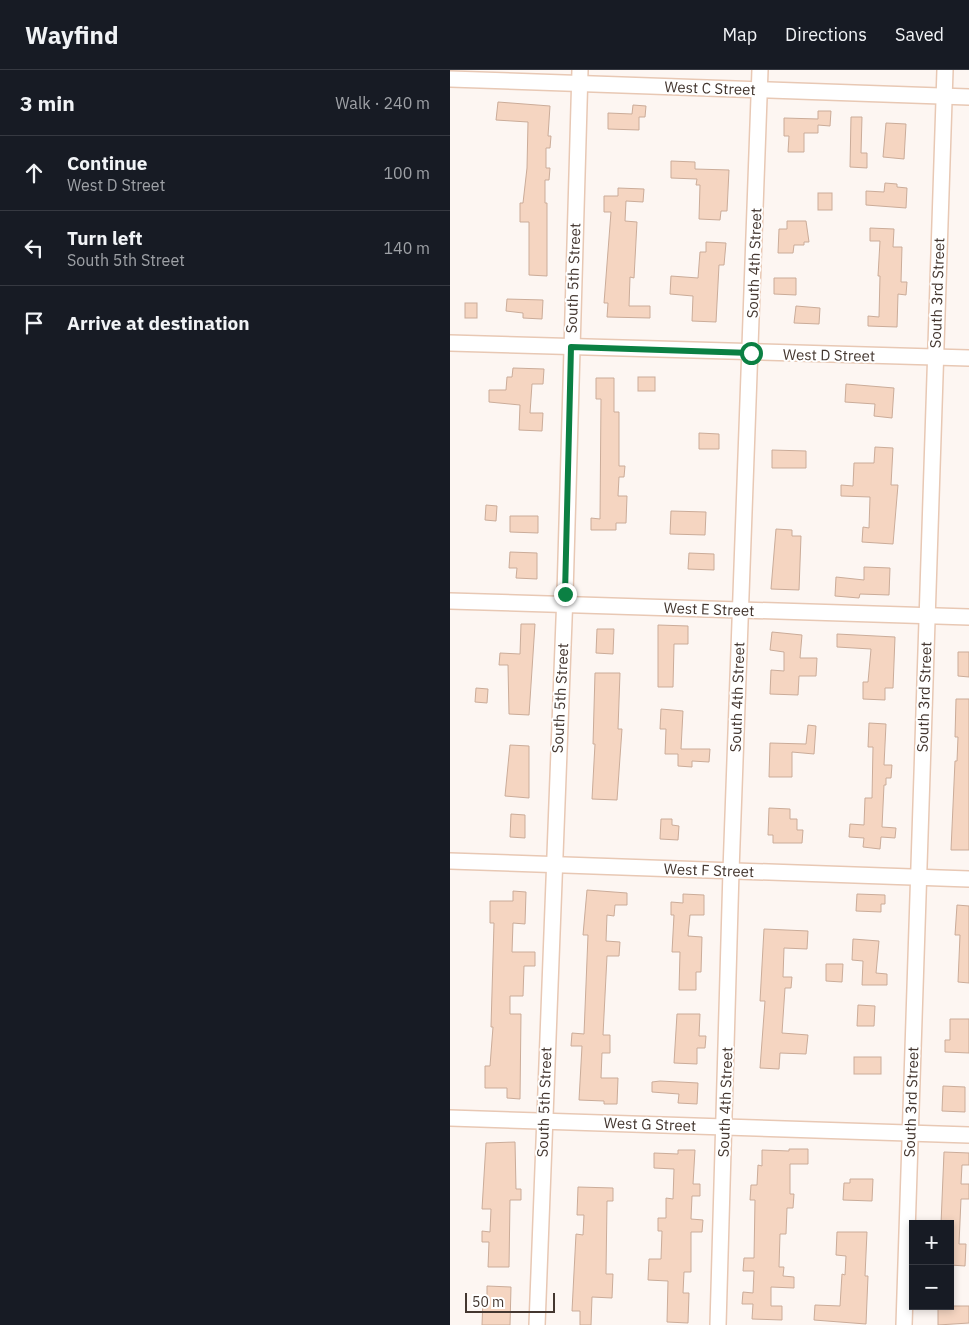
<!DOCTYPE html>
<meta charset="utf-8">
<style>
:root{--surface:#171b24;--page:#242831;--text:#f1f3f6;--muted:#9ea1a6;--line:#363941}
body{margin:0;font-family:"IBM Plex Sans",sans-serif;background:var(--page);color:var(--text)}
.controls{position:absolute;right:15px;bottom:15px;display:grid;overflow:hidden;border-radius:0px;box-shadow:0 2px 8px #0003}
.controls button{width:45px;height:45px;display:grid;place-items:center;padding:0;border:0;border-bottom:1px solid var(--line);background:var(--surface);color:var(--text);font:25px sans-serif}
.scale{position:absolute;left:15px;bottom:12px;width:90px;box-sizing:border-box;padding-left:5px;border:2px solid #443730;border-top:0;font-size:14px;line-height:18px;white-space:nowrap;color:#443730;-webkit-text-stroke:4px #fff;paint-order:stroke}
.stop{position:absolute;width:15px;height:15px;margin:-11px;border:4px solid #0b8043;border-radius:50%;background:#fff}
.stop.end{background:#0b8043;border-color:#fff;box-shadow:0 1px 5px #0008}
.list{margin:0;padding:0;list-style:none}
h2{display:flex;justify-content:space-between;align-items:center;height:65px;margin:0;padding:0 20px;font-size:21px}
h2 small{font-size:16px;font-weight:400;color:var(--muted)}
.list li{display:grid;grid-template-columns:32px 1fr auto;gap:15px;align-items:center;box-sizing:border-box;height:75px;padding:0 20px;border-top:1px solid var(--line)}
.list b{display:block;font-size:19px;white-space:nowrap}
.list p{margin:0;font-size:16px;white-space:nowrap;color:var(--muted)}
.list em{font-size:16px;font-style:normal;color:var(--muted)}
.icon{flex:none;width:28px;height:28px;fill:none;stroke:currentColor;stroke-width:2;stroke-linecap:round;stroke-linejoin:round}
.map{position:relative;flex:none;width:519px;height:1255px;overflow:hidden}
header{display:flex;align-items:center;gap:30px;box-sizing:border-box;height:70px;padding:0 25px;background:var(--surface);border-bottom:1px solid var(--line)}
header strong{font-size:24px}
nav{display:flex;gap:28px;margin-inline-start:auto;font-size:18px}
main{display:flex}
aside{flex:1;background:var(--surface)}
.map>svg:first-child{display:block}
</style>
<header>
<strong>Wayfind</strong>
<nav><a>Map</a><a>Directions</a><a>Saved</a></nav>
</header>
<main>
<aside>
<h2>3 min<small>Walk · 240 m</small></h2>
<ul class="list">
<li><svg class="icon" aria-label="ahead" viewBox="0 0 24 24"><path d="M12 20V5M6 11l6-6 6 6"/></svg><div><b>Continue</b><p>West D Street</p></div><em>100 m</em></li>
<li><svg class="icon" aria-label="left" viewBox="0 0 24 24"><path d="M17 20v-9H6M10 6l-5 5 5 5"/></svg><div><b>Turn left</b><p>South 5th Street</p></div><em>140 m</em></li>
<li><svg class="icon" aria-label="arrive" viewBox="0 0 24 24"><path d="M6 21V4h12l-3 4 3 4H6"/></svg><div><b>Arrive at destination</b></div></li>
</ul>
</aside>
<div class="map">
<svg width="519" height="1255" viewBox="0 0 519 1255">
<rect width="100%" height="100%" fill="#fdf6f2"/>
<g fill="#f5d5c1" stroke="#cbac99">
<path d="M48 32 100 36 98 66H101L100 78H96V98H100L99 110H95V133H97V206L79 205V152H70V133H73L77 98 78 52 46 50Z"/>
<path d="M183 35 196 36 195 47H189V60L158 59V43L182 44Z"/>
<path d="M368 41H381L380 56 368 55V63H354V82H338L339 66H334V48L368 49Z"/>
<path d="M401 47H412L411 83H417V98L400 97Z"/>
<path d="M436 53 456 54 454 89 433 87Z"/>
<path d="M221 91 245 92V99L279 100 277 141H271L270 150 249 149 250 115H246L247 109 221 108Z"/>
<path d="M435 113 447 114V117L457 118 456 138 416 135V121L434 122Z"/>
<path d="M168 118 194 119 193 132 176 131 175 151 187 152 184 208 180 207 179 236H200V248L157 247 158 233H154L161 142H154V126H168Z"/>
<rect x="368" y="123" width="14" height="17"/>
<path d="M337 151H356L359 172H354V175H344L343 183H328L329 159H337Z"/>
<path d="M420 158 444 159 443 177H452L451 212H457L456 225 448 224 447 257 418 256V246L429 247 430 206H428L430 171H420Z"/>
<path d="M256 172 276 173 274 195H269L266 252 242 251 243 226 220 224 221 206 248 208 250 182H256Z"/>
<path d="M324 208H346V225L324 224Z"/>
<path d="M57 229 93 230 92 249 73 248V243L56 241Z"/>
<rect x="15" y="233" width="12" height="15"/>
<path d="M346 236 370 238 369 254 344 253Z"/>
<path d="M63 298 94 299 93 314H82L80 343H93L92 361 69 360 70 335 39 332V320H56L57 307H62Z"/>
<rect x="188" y="307" width="17" height="14"/>
<path d="M146 308H164V342H169V396H175L174 407H169L168 426H177L176 453H166V460H141V448L150 449 151 329H146Z"/>
<path d="M396 314 444 318 442 348 424 346 425 334 395 332Z"/>
<path d="M249 363 269 364V379H249Z"/>
<path d="M425 377 443 378 441 415H448L443 474 412 472 413 457 419 458 420 427 391 426V415L403 416 404 393H424Z"/>
<path d="M322 380 356 381V398H322Z"/>
<path d="M36 435 47 436 46 451 35 450Z"/>
<path d="M221 441 256 442 255 465 220 464Z"/>
<path d="M60 446H88V463L60 462Z"/>
<path d="M326 459 342 460V466H351L349 520 321 519Z"/>
<path d="M60 482 87 483V509L66 508 67 498H59Z"/>
<path d="M239 483 264 484V500L238 499Z"/>
<path d="M414 497 440 498 439 525 410 524 409 528 385 526 386 507 414 510Z"/>
<path d="M71 554H85L79 645 59 644 58 595H49L50 583 70 584Z"/>
<path d="M208 555 238 556V574H224L223 617H208Z"/>
<path d="M147 559H164L163 584 146 583Z"/>
<path d="M322 562 352 565 350 588H367L366 606H349L348 625 320 624 321 600 334 601V582L320 580Z"/>
<path d="M387 564 445 567 443 618H435V630L413 629V612H418L421 579 387 577Z"/>
<path d="M508 582H519V607L508 606Z"/>
<path d="M145 603H170L168 659H172L167 730 142 729 145 674H143Z"/>
<path d="M26 618 38 619 37 633 25 632Z"/>
<path d="M506 629H519V780H501L505 691H507L508 667H505Z"/>
<path d="M211 639 233 641 231 679H260L259 692 242 691V697L228 696V684H215L216 659H210Z"/>
<path d="M419 653 436 654 434 695H442L441 708H436V715H434L432 757 446 758 445 768 431 767 430 779 413 777 414 768 399 767 400 754 414 755 415 728H422L423 677H418Z"/>
<path d="M358 655 366 656 364 684 342 682V707H319L320 673 356 674Z"/>
<path d="M60 675 79 676V728L55 726Z"/>
<path d="M319 738 340 739V749H347V760H353L352 773H323V765H318Z"/>
<path d="M61 744 75 745V768L60 767Z"/>
<path d="M211 749H222V755L229 756 228 770 210 769Z"/>
<path d="M137 820 177 823V835H165L164 846 157 845 156 871 170 872 169 886H157L153 965H160V983H152L151 1008H168L167 1034H154V1031L129 1030 132 976H121L122 963 134 964 138 865H133Z"/>
<path d="M63 821 76 822 75 854 63 853 62 882H85V896H74L73 926H60V944H71L70 1029 57 1028V1018H35V996H40L43 957H41L44 853H40V831H63Z"/>
<path d="M233 824 254 825V845H240L238 866 252 867 251 902H246V920H229L230 882H222L224 845H221V832L233 833Z"/>
<path d="M407 824 435 825V834H431V842L406 841Z"/>
<path d="M507 835 519 836V913L508 912 510 865H505Z"/>
<path d="M314 859 358 861 357 879 334 878 333 907H342L341 918H335L332 963 358 965 356 984 330 983 329 999 310 998 315 931H310Z"/>
<path d="M403 869 429 871 426 903 437 904V915H412L413 891 402 890Z"/>
<path d="M376 894H393L392 912 376 911Z"/>
<path d="M408 935 425 936 424 956H407Z"/>
<path d="M227 944H250L249 966H256L255 978H247V994L224 993Z"/>
<path d="M500 949H519V983L495 982V970H500Z"/>
<rect x="404" y="987" width="27" height="17"/>
<path d="M210 1011 248 1013 247 1034 228 1033 229 1024 202 1022V1012Z"/>
<path d="M493 1016 515 1017V1042L492 1041Z"/>
<path d="M65 1072 66 1119H71V1130H60L59 1197H38L39 1172H32V1161L40 1162 41 1139H32L36 1073Z"/>
<path d="M339 1079H358V1094H340V1124H344L343 1138H337L336 1164H330L329 1197H334L333 1206 344 1207V1218L321 1217V1236H332V1250L302 1249 303 1234H292L293 1222 303 1223 304 1201H293L294 1188H304L305 1130H300L301 1115H307L308 1095 312 1096V1080L339 1081Z"/>
<path d="M228 1080H245L243 1114H250V1126H242L241 1149 253 1150 252 1162H241V1202H234L233 1223H239L238 1253 217 1252 218 1211 198 1210 199 1189H211L212 1161H208V1148H216V1128L223 1129 224 1099 204 1098V1083L228 1084Z"/>
<path d="M494 1082 519 1083V1095H512L511 1114H519V1129H511L509 1174H516L515 1196 500 1195V1154H491Z"/>
<path d="M400 1109H423L422 1131 393 1130 394 1113H400Z"/>
<path d="M128 1117 163 1118V1131H157L156 1204H163L162 1228 142 1227 141 1255H130V1241H122L126 1164 133 1165 134 1145H127Z"/>
<path d="M387 1162H417L415 1206H418L416 1254 364 1250 365 1235 390 1236 392 1204 395 1205 396 1186 386 1185Z"/>
<path d="M37 1216 61 1217 60 1255H32L33 1229 37 1230Z"/>
<path d="M488 1236H519V1253L488 1255Z"/>
</g>
<g fill="none" stroke-linecap="round" stroke-linejoin="round">
<g stroke="#e8c8b4" stroke-width="18">
<g id="street">
<path d="M0 9 519 27"/>
<path d="M0 273 519 288"/>
<path d="M0 531 519 547"/>
<path d="M0 791 519 809"/>
<path d="M0 1048 519 1065"/>
<path d="M87 1255 115 524 130 0"/>
<path d="M268 1255 281 801 310 0"/>
<path d="M454 1255 495 0"/>
</g>
</g>
<use href="#street" stroke="#fff" stroke-width="15"/>
</g>
<g fill="none" stroke-linecap="round" stroke-linejoin="round">
<path stroke="#0b8043" stroke-width="6" d="M115 524 121 277 301 283"/>
</g>
<g text-anchor="middle" dominant-baseline="central" stroke-width="4" stroke-linejoin="round" paint-order="stroke">
<g font-size="15" fill="#443730" stroke="#fff">
<text transform="translate(260 18) rotate(2)">West C Street</text>
<text transform="translate(304 193) rotate(-88)">South 4th Street</text>
<text transform="translate(123 208) rotate(-88)">South 5th Street</text>
<text transform="translate(487 223) rotate(-88)">South 3rd Street</text>
<text transform="translate(379 285) rotate(1)">West D Street</text>
<text transform="translate(259 539) rotate(2)">West E Street</text>
<text transform="translate(287 627) rotate(-88)">South 4th Street</text>
<text transform="translate(474 627) rotate(-88)">South 3rd Street</text>
<text transform="translate(110 628) rotate(-87)">South 5th Street</text>
<text transform="translate(259 800) rotate(2)">West F Street</text>
<text transform="translate(94 1032) rotate(-88)">South 5th Street</text>
<text transform="translate(275 1032) rotate(-88)">South 4th Street</text>
<text transform="translate(461 1032) rotate(-88)">South 3rd Street</text>
<text transform="translate(200 1054) rotate(2)">West G Street</text>
</g>
</g>
</svg>
<div class="controls">
<button>+</button>
<button>−</button>
</div>
<div class="scale">50 m</div>
<div class="stop" style="left:301px;top:283px"></div>
<div class="stop end" style="left:115px;top:524px"></div>
</div>
</main>
